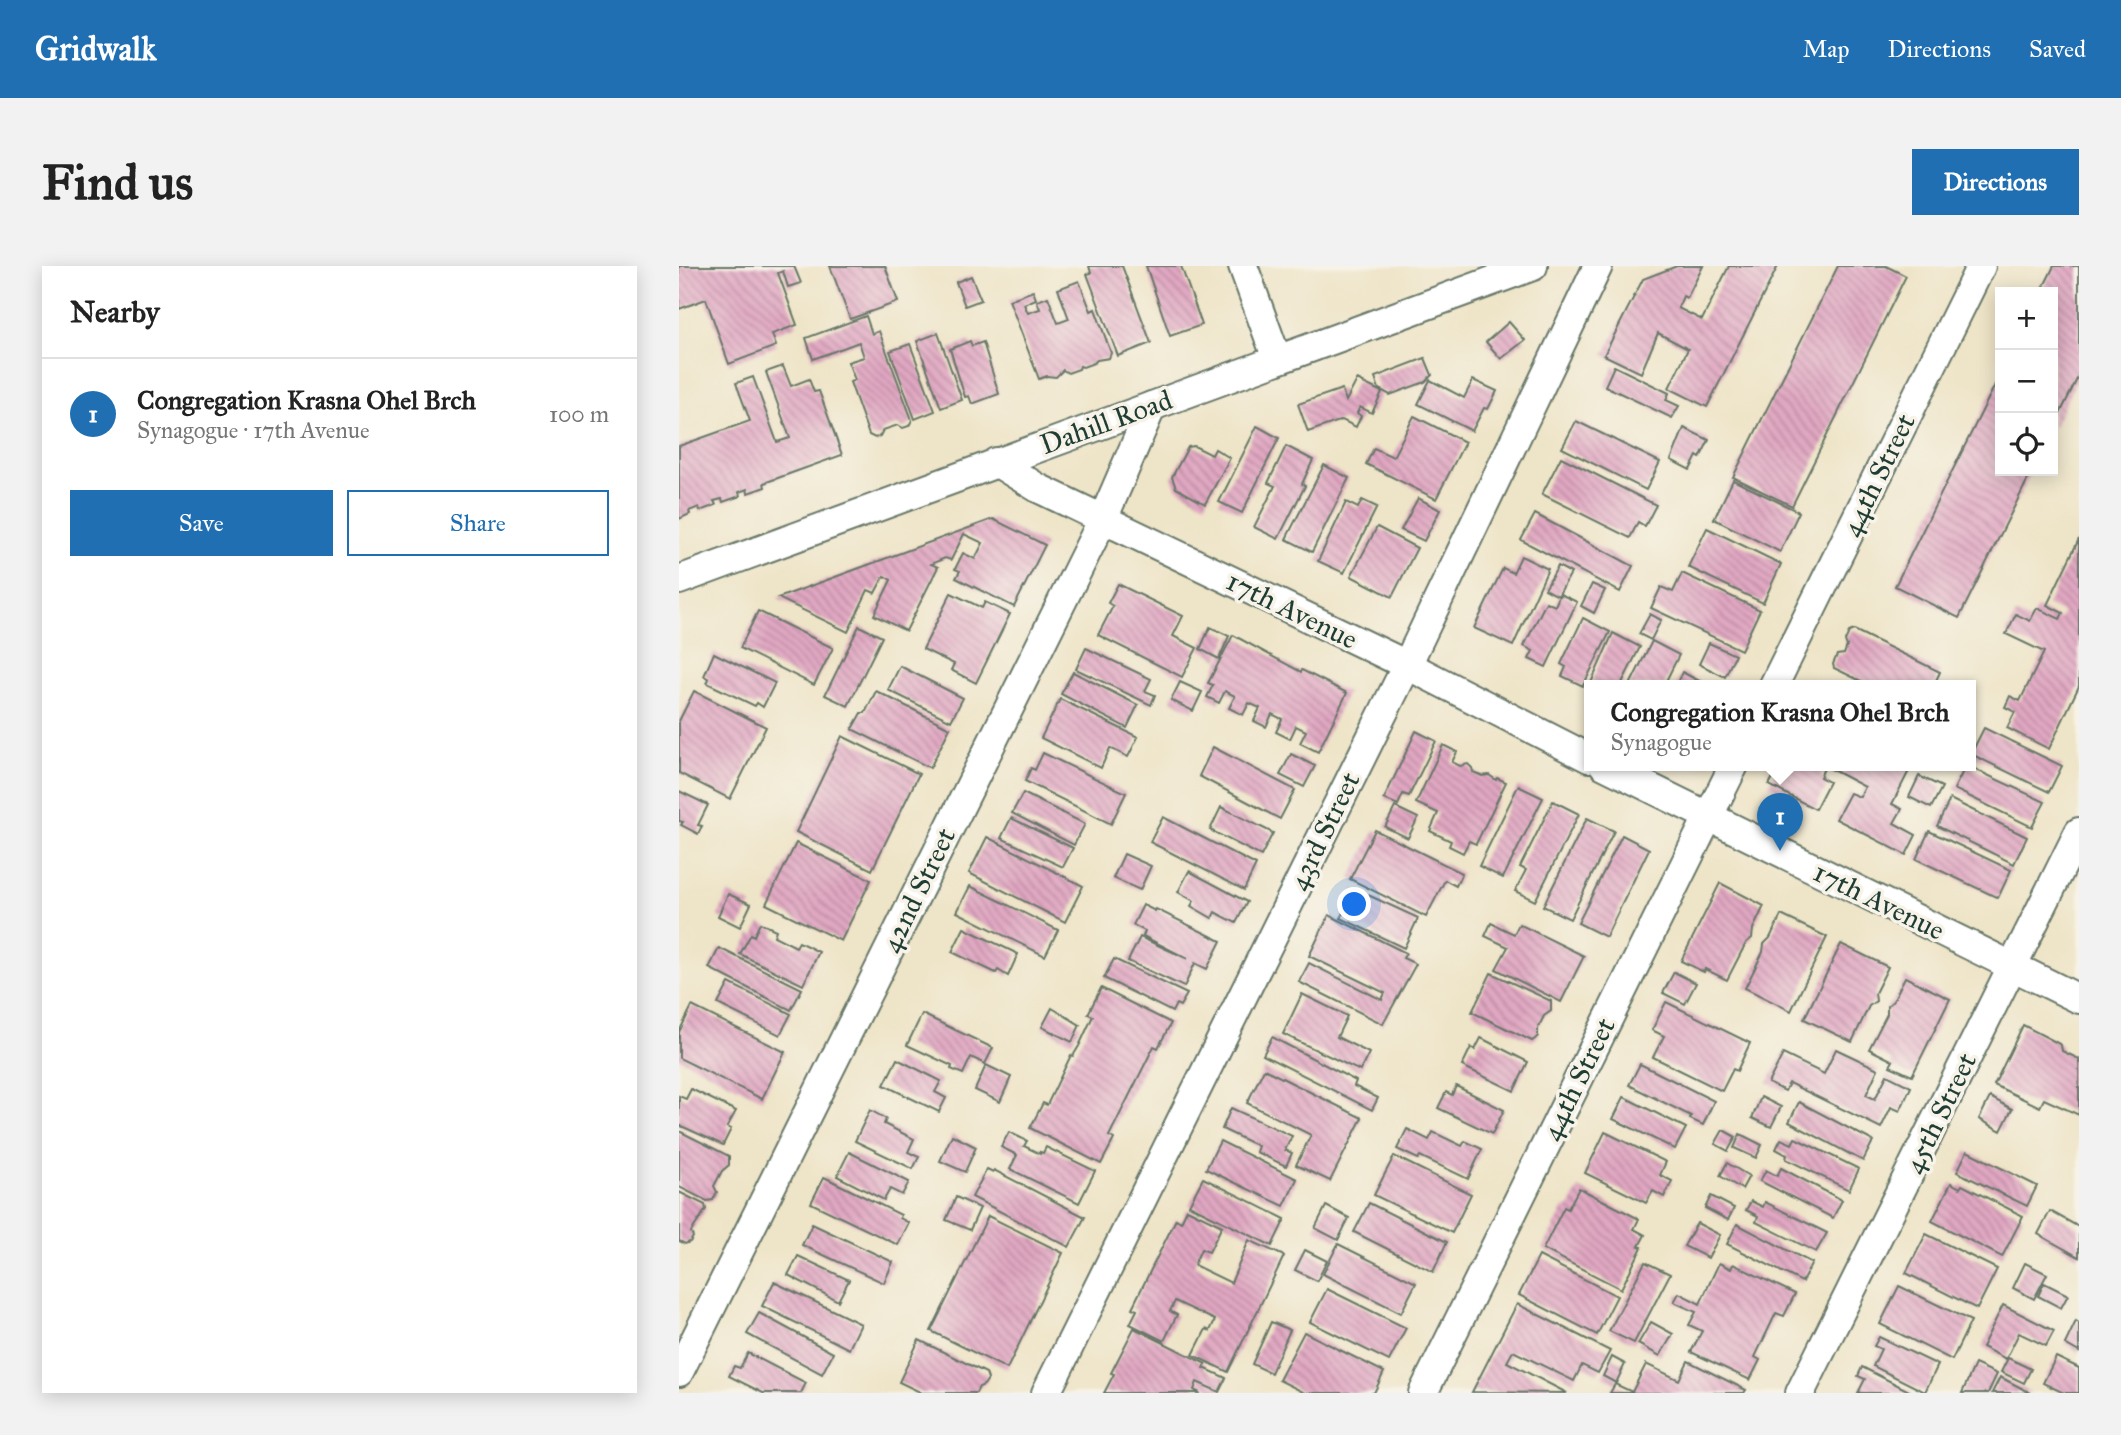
<!DOCTYPE html>
<meta charset="utf-8">
<style>
:root{--surface:#fff;--page:#f2f2f2;--text:#222;--muted:#767676;--line:#e0e0e0;--accent:#1f6fb2}
body{margin:0;font-family:"IM FELL Great Primer",serif;background:var(--page);color:var(--text)}
.controls{position:absolute;right:21px;top:21px;display:grid;overflow:hidden;border-radius:0px;box-shadow:0 4px 18px #0003}
.controls button{width:63px;height:63px;display:grid;place-items:center;padding:0;border:0;border-bottom:2px solid var(--line);background:var(--surface);color:var(--text);font:35px sans-serif}
.you{position:absolute;left:676px;top:639px;width:24px;height:24px;margin:-18px;border:5px solid #fff;border-radius:50%;background:#1a73e8;box-shadow:0 0 0 10px #1a73e833}
.badge{display:grid;place-items:center;width:46px;height:46px;border-radius:50%;background:var(--accent);color:#fff;font-size:23px;font-weight:700}
.pin{position:absolute;translate:-50% -58px;filter:drop-shadow(0 2px 4px #0008)}
.pin::after{content:'';position:absolute;top:37px;width:24px;height:21px;background:inherit;clip-path:polygon(0 0,100% 0,50% 100%)}
.popup{position:absolute;left:905px;top:414px;width:392px;height:91px;box-sizing:border-box;display:grid;place-content:center;border-radius:0px;background:var(--surface);filter:drop-shadow(0 2px 5px #0005);font-size:23px;white-space:nowrap;color:var(--muted)}
.popup b{font-size:26px;color:var(--text)}
.popup::after{content:'';position:absolute;left:50%;top:100%;margin-left:-14px;border:14px solid transparent;border-top-color:var(--surface)}
.list{margin:0;padding:0;list-style:none}
h2{display:flex;justify-content:space-between;align-items:center;height:91px;margin:0;padding:0 28px;font-size:30px}
h2 small{font-size:23px;font-weight:400;color:var(--muted)}
.list li{display:grid;grid-template-columns:46px 1fr auto;gap:21px;align-items:center;box-sizing:border-box;height:112px;padding:0 28px;border-top:2px solid var(--line)}
.list b{display:block;font-size:26px;white-space:nowrap}
.list p{margin:0;font-size:23px;white-space:nowrap;color:var(--muted)}
.list em{font-size:23px;font-style:normal;color:var(--muted)}
.actions{display:flex;gap:14px;padding:21px 28px}
.actions a{flex:1;padding:16px 0;border:2px solid var(--accent);border-radius:0px;text-align:center;font-size:24px;color:var(--accent)}
.actions .main{background:var(--accent);color:#fff}
.icon{flex:none;width:38px;height:38px;fill:none;stroke:currentColor;stroke-width:2;stroke-linecap:round;stroke-linejoin:round}
.map{position:relative;flex:none;width:1400px;height:1127px;overflow:hidden;border-radius:0px}
header{display:flex;align-items:center;gap:42px;box-sizing:border-box;height:98px;padding:0 35px;background:var(--accent);color:#fff}
header strong{font-size:33px}
nav{display:flex;gap:38px;margin-inline-start:auto;font-size:24px}
.intro{display:flex;align-items:center;justify-content:space-between;box-sizing:border-box;height:168px;padding:0 42px}
h1{margin:0;font-size:49px}
.button{padding:18px 32px;border-radius:0px;background:var(--accent);color:#fff;font-size:24px;font-weight:700}
main{display:flex;gap:42px;padding:0 42px}
aside{flex:1;background:var(--surface);border-radius:0px;box-shadow:0 4px 18px #0003}
.map>svg:first-child{display:block}
</style>
<header>
<strong>Gridwalk</strong>
<nav><a>Map</a><a>Directions</a><a>Saved</a></nav>
</header>
<div class="intro"><h1>Find us</h1><a class="button">Directions</a></div>
<main>
<aside>
<h2>Nearby<small></small></h2>
<ul class="list">
<li><span class="badge">1</span><div><b>Congregation Krasna Ohel Brch</b><p>Synagogue · 17th Avenue</p></div><em>100 m</em></li>
</ul>
<div class="actions"><a class="main">Save</a><a>Share</a></div>
</aside>
<div class="map">
<svg width="1400" height="1127" viewBox="0 0 1400 1127">
<defs>
<pattern id="building-back-hatch" width="6" height="6" patternUnits="userSpaceOnUse" patternTransform="scale(1.75)"><rect width="6" height="6" fill="#e1a7c2"/><path d="M-1 5l2 2M0 0l6 6M5-1l2 2" fill="none" stroke="#b6899e"/></pattern>
</defs>
<rect width="100%" height="100%" fill="#f7f3e8"/>
<filter id="ink" filterUnits="userSpaceOnUse"><feTurbulence type="fractalNoise" baseFrequency=".0143" numOctaves="2"/><feDisplacementMap in="SourceGraphic" scale="14" xChannelSelector="R" yChannelSelector="G"/><feConvolveMatrix kernelMatrix="1 2 1 2 8 2 1 2 1" color-interpolation-filters="sRGB"/></filter>
<filter id="wash" filterUnits="userSpaceOnUse"><feTurbulence type="fractalNoise" baseFrequency=".00686" numOctaves="4" result="noise"/><feDisplacementMap in="SourceGraphic" scale="28" xChannelSelector="R" yChannelSelector="G"/><feGaussianBlur stdDeviation="1.57" result="paint"/><feColorMatrix in="noise" values="0 0 0 0 0 0 0 0 0 0 0 0 0 0 0 0 0 1.4 0 .05"/><feComposite in="paint" operator="in"/></filter>
<g filter="url(#wash)">
<rect width="100%" height="100%" fill="#eee4c7"/>
<g id="blocks">
<g fill="url(#building-back-hatch)">
<path d="M0 0H115L122 17 109 21 104 5 99 7 118 59 93 68 97 80 50 98 27 33 0 43Z"/>
<path d="M151 0H206L219 36 171 53Z"/>
<path d="M410 0H443L472 77 439 90 408 8 412 7Z"/>
<path d="M467 0H502L523 59 491 70Z"/>
<path d="M998 0H1024L1008 32 1004 30 999 42 1023 54 1050 0H1099L1028 141 990 122 1009 83 979 67 962 107 925 89 964 13Z"/>
<path d="M1159 0H1207L1227 10 1113 240 1054 211Z"/>
<path d="M1375 0H1400V109L1374 162V26H1362Z"/>
<path d="M292 10 302 34 286 40 277 16Z"/>
<path d="M400 15 412 45 416 43 432 87 430 92 418 94 415 97 404 101 401 100 400 103 389 107 384 104 377 111 368 110 360 113 330 34 354 25 357 33 345 38 349 47 361 43 358 35 369 31 379 57 390 53 379 23Z"/>
<path d="M187 50 193 68 200 65 233 154 230 160 224 162 219 159 204 164 201 170 196 172 190 169 171 116 176 114 169 96 185 91 180 76 134 93 127 72Z"/>
<path d="M830 56 846 74 822 93 807 76Z"/>
<path d="M259 67 283 134 262 142 238 75Z"/>
<path d="M291 75 293 80 304 76 320 128 293 138 290 130 286 131 271 83Z"/>
<path d="M231 78 256 145 236 153 211 85Z"/>
<path d="M746 92 753 109 746 116 711 129 700 123 696 111Z"/>
<path d="M104 100 112 120 130 113 135 126 140 125 163 189 85 217 86 221 69 227 68 223 60 226 61 230 44 236 43 233 35 235 37 239 21 245 20 241 10 245 11 248 0 253V180L71 155 57 117 74 111 98 176 111 172 87 106Z"/>
<path d="M935 100 990 127 987 134 1000 140 993 152 926 120Z"/>
<path d="M1321 109V205H1353L1280 352 1216 320Z"/>
<path d="M678 114 703 126 693 147 681 141 678 147 682 150 677 161 663 154 629 166 619 138 663 123 667 135Z"/>
<path d="M751 114 785 132 794 114 818 125 809 143 805 142 793 165 739 138Z"/>
<path d="M735 150 786 176 757 233 687 198 695 182 714 191Z"/>
<path d="M897 155 981 196 967 224 883 182Z"/>
<path d="M578 160 600 172 563 247 540 236Z"/>
<path d="M1005 162 1030 174 1021 192 1018 190 1011 204 992 194Z"/>
<path d="M515 180 533 189 536 183 551 192 526 238 497 222 493 211 509 181Z"/>
<path d="M607 180 634 194 623 218 626 220 599 273 575 261 596 220 589 217Z"/>
<path d="M882 191 977 239 966 260 959 256 951 272 863 228Z"/>
<path d="M645 199 670 212 633 286 607 273Z"/>
<path d="M1054 214 1120 246 1101 286 1035 253Z"/>
<path d="M739 232 761 244 745 275 722 264Z"/>
<path d="M683 234 698 241 665 307 639 295 667 236 679 242Z"/>
<path d="M856 248 954 300 941 326 842 274Z"/>
<path d="M314 253 366 279 335 341 277 312 281 305 276 303 284 287 296 293 304 277 285 268 272 294 266 292 252 298 259 301 227 365 195 349 212 314 205 310 196 327 189 324 169 366 99 332Z"/>
<path d="M698 261 738 282 713 331 672 310Z"/>
<path d="M1028 262 1102 298 1084 337 1009 301Z"/>
<path d="M1400 273V420L1370 483 1328 462 1336 446 1326 441 1331 430 1341 435 1365 386 1327 368 1337 348 1351 355 1358 342 1381 353 1384 347 1368 339Z"/>
<path d="M842 290 869 303 834 380 795 362 824 302 834 307Z"/>
<path d="M879 300 892 307 879 330 866 323Z"/>
<path d="M1003 307 1081 344 1062 384 972 342 982 321 994 326Z"/>
<path d="M439 318 504 350 494 370 518 382 503 411 419 369 434 340 429 337Z"/>
<path d="M913 318 926 324 915 347 902 340Z"/>
<path d="M272 327 303 342 306 336 331 348 297 417 272 404 275 398 244 383Z"/>
<path d="M881 328 898 336 867 401 850 393 854 385 845 380 867 336 876 340Z"/>
<path d="M79 345 154 382 135 419 61 382Z"/>
<path d="M971 348 982 354 972 374 960 368Z"/>
<path d="M904 352 931 366 904 420 883 410 887 401 882 398Z"/>
<path d="M180 360 203 371 169 440 146 429Z"/>
<path d="M531 361 550 370 540 393 521 383Z"/>
<path d="M1175 364 1261 406 1255 419H1190L1155 402 1154 398 1158 389 1165 388 1168 380 1166 375 1170 366Z"/>
<path d="M934 367 961 381 942 419H911Z"/>
<path d="M554 369 622 406 623 404 668 427 639 486 621 477 627 465 617 460 611 473 597 466 603 453 593 448 587 461 575 455 581 442 570 437 564 449 550 442 556 430 546 425 540 437 528 431 534 419 529 417Z"/>
<path d="M973 375 1000 389 985 419H951Z"/>
<path d="M1030 377 1056 389 1046 411 1020 398Z"/>
<path d="M407 382 472 413 466 425 476 429 472 439 397 403Z"/>
<path d="M35 387 96 417 84 441 78 437 76 440 28 417 30 413 25 410Z"/>
<path d="M221 400 284 432 272 455 209 424Z"/>
<path d="M394 406 459 439 448 462 382 428Z"/>
<path d="M1003 406 1028 419H997Z"/>
<path d="M501 416 523 426 514 445 492 434Z"/>
<path d="M15 425 87 461 51 533 0 507V455Z"/>
<path d="M197 425 271 462 251 502 173 463 182 447H186Z"/>
<path d="M381 433 459 471 449 491 431 482 422 502 362 472Z"/>
<path d="M1305 462 1383 500 1370 526 1292 488Z"/>
<path d="M737 465 757 475 730 530 724 528 719 539 705 533Z"/>
<path d="M163 470 240 508 193 604 117 566Z"/>
<path d="M764 479 778 486 773 496 781 500 789 498 793 502 794 506 803 510 810 509 817 514 818 512 827 516 797 578 790 575 784 587 770 580 772 575 751 565 759 547 737 537Z"/>
<path d="M534 481 616 524 601 553 520 510Z"/>
<path d="M364 487 447 527 432 558 346 515 352 502 356 504Z"/>
<path d="M612 488 636 500 625 521 601 509Z"/>
<path d="M1100 499H1233L1213 538 1223 543 1215 557 1237 569 1227 589 1157 553 1171 527 1181 531 1186 521 1146 500 1141 511 1150 516 1136 543 1090 519Z"/>
<path d="M1287 499 1366 536 1353 561 1275 523Z"/>
<path d="M1240 510 1263 521 1252 542 1230 531Z"/>
<path d="M839 520 864 532 824 612 800 600Z"/>
<path d="M0 525 29 539 19 559 23 560 19 568 2 559 4 556 0 555Z"/>
<path d="M344 527 406 558 395 579 333 547Z"/>
<path d="M1271 533 1348 571 1335 598 1258 560Z"/>
<path d="M874 535 900 548 856 635 836 625 847 604 841 601Z"/>
<path d="M542 541 594 567 582 590 531 564Z"/>
<path d="M716 541 739 552 729 572 706 561Z"/>
<path d="M484 551 577 599 565 624 471 576Z"/>
<path d="M332 552 394 582 384 601 322 572Z"/>
<path d="M908 552 935 565 891 653 864 640Z"/>
<path d="M696 564 783 607 777 620 766 614 747 651 671 613Z"/>
<path d="M1250 565 1332 604 1319 632 1237 593Z"/>
<path d="M943 569 970 583 927 671 899 657Z"/>
<path d="M308 571 404 620 386 656 290 607Z"/>
<path d="M117 577 192 614 162 675 87 638Z"/>
<path d="M445 588 472 600 461 624 434 612Z"/>
<path d="M510 605 568 636 557 657 536 646 533 652 512 640 515 635 499 626Z"/>
<path d="M1041 617 1085 640 1074 663 1073 672 1067 677 1048 714 1026 703 1025 706 1002 695Z"/>
<path d="M291 620 379 664 366 690 278 646Z"/>
<path d="M676 623 739 652 725 682 662 652Z"/>
<path d="M49 628 72 638 61 661 39 650Z"/>
<path d="M464 639 476 645 477 643 542 675 528 703 516 697 505 721 449 695 461 671 509 693 464 670 466 665 454 659Z"/>
<path d="M650 649 727 687 724 692 737 698 704 758 620 716 630 697 703 734 706 727 630 690Z"/>
<path d="M1102 649 1148 671 1112 745 1066 722 1084 686 1085 678 1091 672Z"/>
<path d="M81 657 97 664 95 670 117 681 120 676 140 686 124 719 61 688 72 668 75 670Z"/>
<path d="M812 657 835 668 840 658 905 690 882 736 817 703 829 681 806 670Z"/>
<path d="M285 662 339 688 329 710 319 704 317 707 273 686Z"/>
<path d="M1162 678 1209 701 1196 727 1197 735 1190 740 1173 776 1125 753Z"/>
<path d="M40 682 123 723 112 744 30 702Z"/>
<path d="M435 693 508 728 501 740 497 738 493 746 425 712Z"/>
<path d="M995 706 1017 717 1006 738 984 727Z"/>
<path d="M812 707 872 735V745L865 750 859 762V770L856 773 853 775 793 746Z"/>
<path d="M1226 711 1271 733 1233 810 1211 800 1214 795 1190 783 1208 748V740L1214 735Z"/>
<path d="M50 717 112 748 101 769 39 738Z"/>
<path d="M422 722 492 757 479 782 475 780 430 870 435 873 422 898 351 862 364 837 368 839 392 789 394 790 400 780 414 750 409 748Z"/>
<path d="M623 728 668 750 658 771 690 787 681 805 604 768Z"/>
<path d="M987 736 1071 777 1058 805 1054 803 1043 825 974 791 985 770 973 764Z"/>
<path d="M13 740 106 786 83 833 0 792V766Z"/>
<path d="M373 742 401 759 393 776 363 761Z"/>
<path d="M243 748 314 782 306 798 292 791 284 808 272 803 273 800 228 779Z"/>
<path d="M1344 759 1369 772 1382 779 1383 785 1400 793V849L1365 833 1361 841 1315 819Z"/>
<path d="M593 771 677 815 675 820 699 832 693 844 584 789Z"/>
<path d="M802 772 849 796 835 825 783 800 792 781 796 784Z"/>
<path d="M1157 783 1199 803 1187 829 1196 833 1208 809 1232 821 1221 845 1212 841 1202 862 1110 817 1106 825 1089 817 1104 788 1145 808Z"/>
<path d="M218 793 262 815 256 826 267 832 260 846 205 819Z"/>
<path d="M961 798 1035 835 1024 859 1011 853 1012 850 950 819Z"/>
<path d="M307 799 332 811 321 836 296 824Z"/>
<path d="M585 803 683 852 651 915 617 899 632 869 568 837Z"/>
<path d="M777 820 825 844 813 868 759 842 767 826 773 829Z"/>
<path d="M12 823 57 845 48 861 52 863 44 879 0 859V830L7 833Z"/>
<path d="M945 831 1007 862 996 883 934 853Z"/>
<path d="M1082 831 1102 841 1092 861 1073 852Z"/>
<path d="M1311 831 1333 843 1322 865 1300 853Z"/>
<path d="M1120 836 1194 875 1184 895 1110 856Z"/>
<path d="M552 842 613 870 606 884 613 887 607 900 577 886 579 880 543 863Z"/>
<path d="M191 844 207 853 205 858 235 873 229 886 240 891 234 903 176 875Z"/>
<path d="M728 863 750 874 754 866 783 880 786 875 803 883 789 913 741 890 739 893 718 883Z"/>
<path d="M1044 864 1057 871 1049 885 1036 878Z"/>
<path d="M0 865 50 890V899L43 905 35 920 38 926 34 934 28 935 0 921Z"/>
<path d="M330 866 348 875 345 880 361 888V886L364 887 367 881 416 905 400 937 331 903 338 889 322 881Z"/>
<path d="M926 866 987 896 981 909 993 915 985 931 974 925 967 937 906 907Z"/>
<path d="M1061 868 1083 879 1077 892 1055 882Z"/>
<path d="M273 869 297 881 286 906 261 895Z"/>
<path d="M1116 872 1180 903 1170 924 1107 893 1108 889 1097 883 1102 873 1113 878Z"/>
<path d="M541 875 618 913 605 940 527 903Z"/>
<path d="M1288 885 1358 920 1348 940 1278 906Z"/>
<path d="M170 886 230 916 223 929 211 923 205 934 158 910Z"/>
<path d="M715 890 792 928 773 967 695 929Z"/>
<path d="M1048 897 1070 910 1063 923 1041 910Z"/>
<path d="M1102 902 1163 934 1154 952 1081 915 1087 904 1098 910Z"/>
<path d="M308 903 314 906 315 904 406 951 390 981 293 931Z"/>
<path d="M145 911 222 949 221 952 230 957 219 979 132 937Z"/>
<path d="M524 912 606 953 593 980 510 939Z"/>
<path d="M1272 917 1281 922 1283 919 1344 950 1323 991 1253 955Z"/>
<path d="M900 922 960 953 955 963 966 969 960 980 963 981 942 1023 864 983 885 941 889 943Z"/>
<path d="M0 926 26 939 27 943 12 966 14 971 11 976 6 978 0 975Z"/>
<path d="M1032 930 1055 942 1049 954 1026 942Z"/>
<path d="M277 931 301 942 291 964 267 954Z"/>
<path d="M1072 935 1084 941 1086 936 1148 967 1137 986 1077 956 1079 950 1067 944Z"/>
<path d="M690 937 768 976 754 1006 675 966Z"/>
<path d="M647 940 670 952 659 974 636 962Z"/>
<path d="M508 943 543 960 530 986 522 983 515 999 552 1017 570 974 605 990 549 1106 514 1089 527 1063 531 1065 536 1054 496 1035 491 1045 498 1049 485 1075 451 1058 458 1044 453 1042 497 953 502 956Z"/>
<path d="M1371 945 1400 961V991L1359 968Z"/>
<path d="M309 950 384 987 328 1103 252 1065Z"/>
<path d="M1018 957 1041 969 1029 992 1005 980Z"/>
<path d="M133 958 214 996 205 1017 123 979Z"/>
<path d="M1058 958 1133 997 1123 1016 1048 978Z"/>
<path d="M1247 968 1318 1003 1298 1043 1227 1007Z"/>
<path d="M659 978 737 1017 722 1047 644 1008Z"/>
<path d="M626 984 648 995 638 1015 616 1004Z"/>
<path d="M119 990 170 1014 159 1035 109 1009Z"/>
<path d="M860 990 938 1030 918 1069 840 1029Z"/>
<path d="M966 996 991 1008 955 1077 930 1065Z"/>
<path d="M1040 997 1052 1003 1054 998 1116 1028 1105 1050 1097 1047 1076 1091 1081 1094 1071 1114 1012 1086 1023 1065 1010 1059 1017 1046 995 1036 1000 1027 1021 1038Z"/>
<path d="M1346 997 1368 1008 1355 1033 1334 1022Z"/>
<path d="M95 1016 182 1058 170 1083 83 1040Z"/>
<path d="M1365 1017 1389 1029 1382 1042 1359 1030Z"/>
<path d="M1220 1020 1292 1055 1273 1094 1201 1058Z"/>
<path d="M648 1023 727 1062 710 1095 631 1056Z"/>
<path d="M838 1038 931 1085 919 1107 903 1099 895 1115 834 1085 828 1096 888 1127 793 1126Z"/>
<path d="M1324 1039 1375 1065 1367 1080 1340 1067 1327 1093 1303 1081Z"/>
<path d="M80 1047 154 1087 143 1108 68 1068Z"/>
<path d="M1397 1055 1400 1057V1086L1386 1078Z"/>
<path d="M592 1056 611 1064 592 1107 573 1098Z"/>
<path d="M972 1056 994 1068 981 1090 959 1078Z"/>
<path d="M455 1062 527 1098 525 1102 547 1112 540 1126 518 1116 515 1124 521 1127H425L435 1108 432 1107Z"/>
<path d="M625 1066 705 1106 695 1127H626L600 1114Z"/>
<path d="M1200 1071 1259 1099 1246 1126 1194 1100 1202 1083 1195 1080Z"/>
<path d="M240 1074 307 1107 309 1113 305 1119 300 1121 297 1127H243L220 1116Z"/>
<path d="M69 1087 127 1117 122 1127H84L50 1110 55 1100 61 1102Z"/>
<path d="M933 1091 946 1098 937 1117 924 1110Z"/>
<path d="M1377 1091 1400 1102V1127H1385L1364 1117Z"/>
<path d="M1329 1092 1352 1103 1345 1117 1322 1106Z"/>
<path d="M1009 1095 1067 1124 1065 1127H931L936 1118 953 1126 967 1098 1000 1114Z"/>
<path d="M1296 1098 1318 1108 1309 1127H1283Z"/>
<path d="M1183 1101 1234 1127H1179L1186 1113 1179 1110Z"/>
<path d="M1321 1111 1352 1127H1313Z"/>
</g>
</g>
</g>
<g filter="url(#ink)">
<use href="#blocks" fill-opacity="0" stroke="#677767" stroke-width="2"/>
<g fill="none" stroke-linecap="round" stroke-linejoin="round">
<g stroke="#677767" stroke-width="32">
<g id="minor">
<path d="M564 0 598 93"/>
<path d="M317 196 359 222 728 399 910 492"/>
<path d="M0 314 854 0"/>
<path d="M1095 419 1302 0"/>
<path d="M925 499 1400 733"/>
<path d="M0 1106 424 253 473 140"/>
<path d="M367 1127 728 399 919 0"/>
<path d="M744 1127 1055 499"/>
<path d="M1121 1127 1400 566"/>
</g>
</g>
<use href="#minor" stroke="#fff" stroke-width="28"/>
</g>
</g>
<g text-anchor="middle" dominant-baseline="central" stroke-width="7" stroke-linejoin="round" paint-order="stroke">
<g font-size="28" fill="#1f3d34" stroke="#f7f3e8">
<text transform="translate(427 156) rotate(-20)">Dahill Road</text>
<text transform="translate(1199 209) rotate(-64)">44th Street</text>
<text transform="translate(613 344) rotate(26)">17th Avenue</text>
<text transform="translate(645 565) rotate(-64)">43rd Street</text>
<text transform="translate(239 624) rotate(-64)">42nd Street</text>
<text transform="translate(1200 635) rotate(26)">17th Avenue</text>
<text transform="translate(899 813) rotate(-64)">44th Street</text>
<text transform="translate(1261 847) rotate(-64)">45th Street</text>
</g>
</g>
</svg>
<div class="controls">
<button>+</button>
<button>−</button>
<button><svg class="icon" aria-label="locate" viewBox="0 0 24 24"><circle cx="12" cy="12" r="6"/><path d="M12 2v4M12 18v4M2 12h4M18 12h4"/></svg></button>
</div>
<div class="you"></div>
<div class="pin badge" style="left:1101px;top:585px">1</div>
<div class="popup"><b>Congregation Krasna Ohel Brch</b>Synagogue</div>
</div>
</main>
